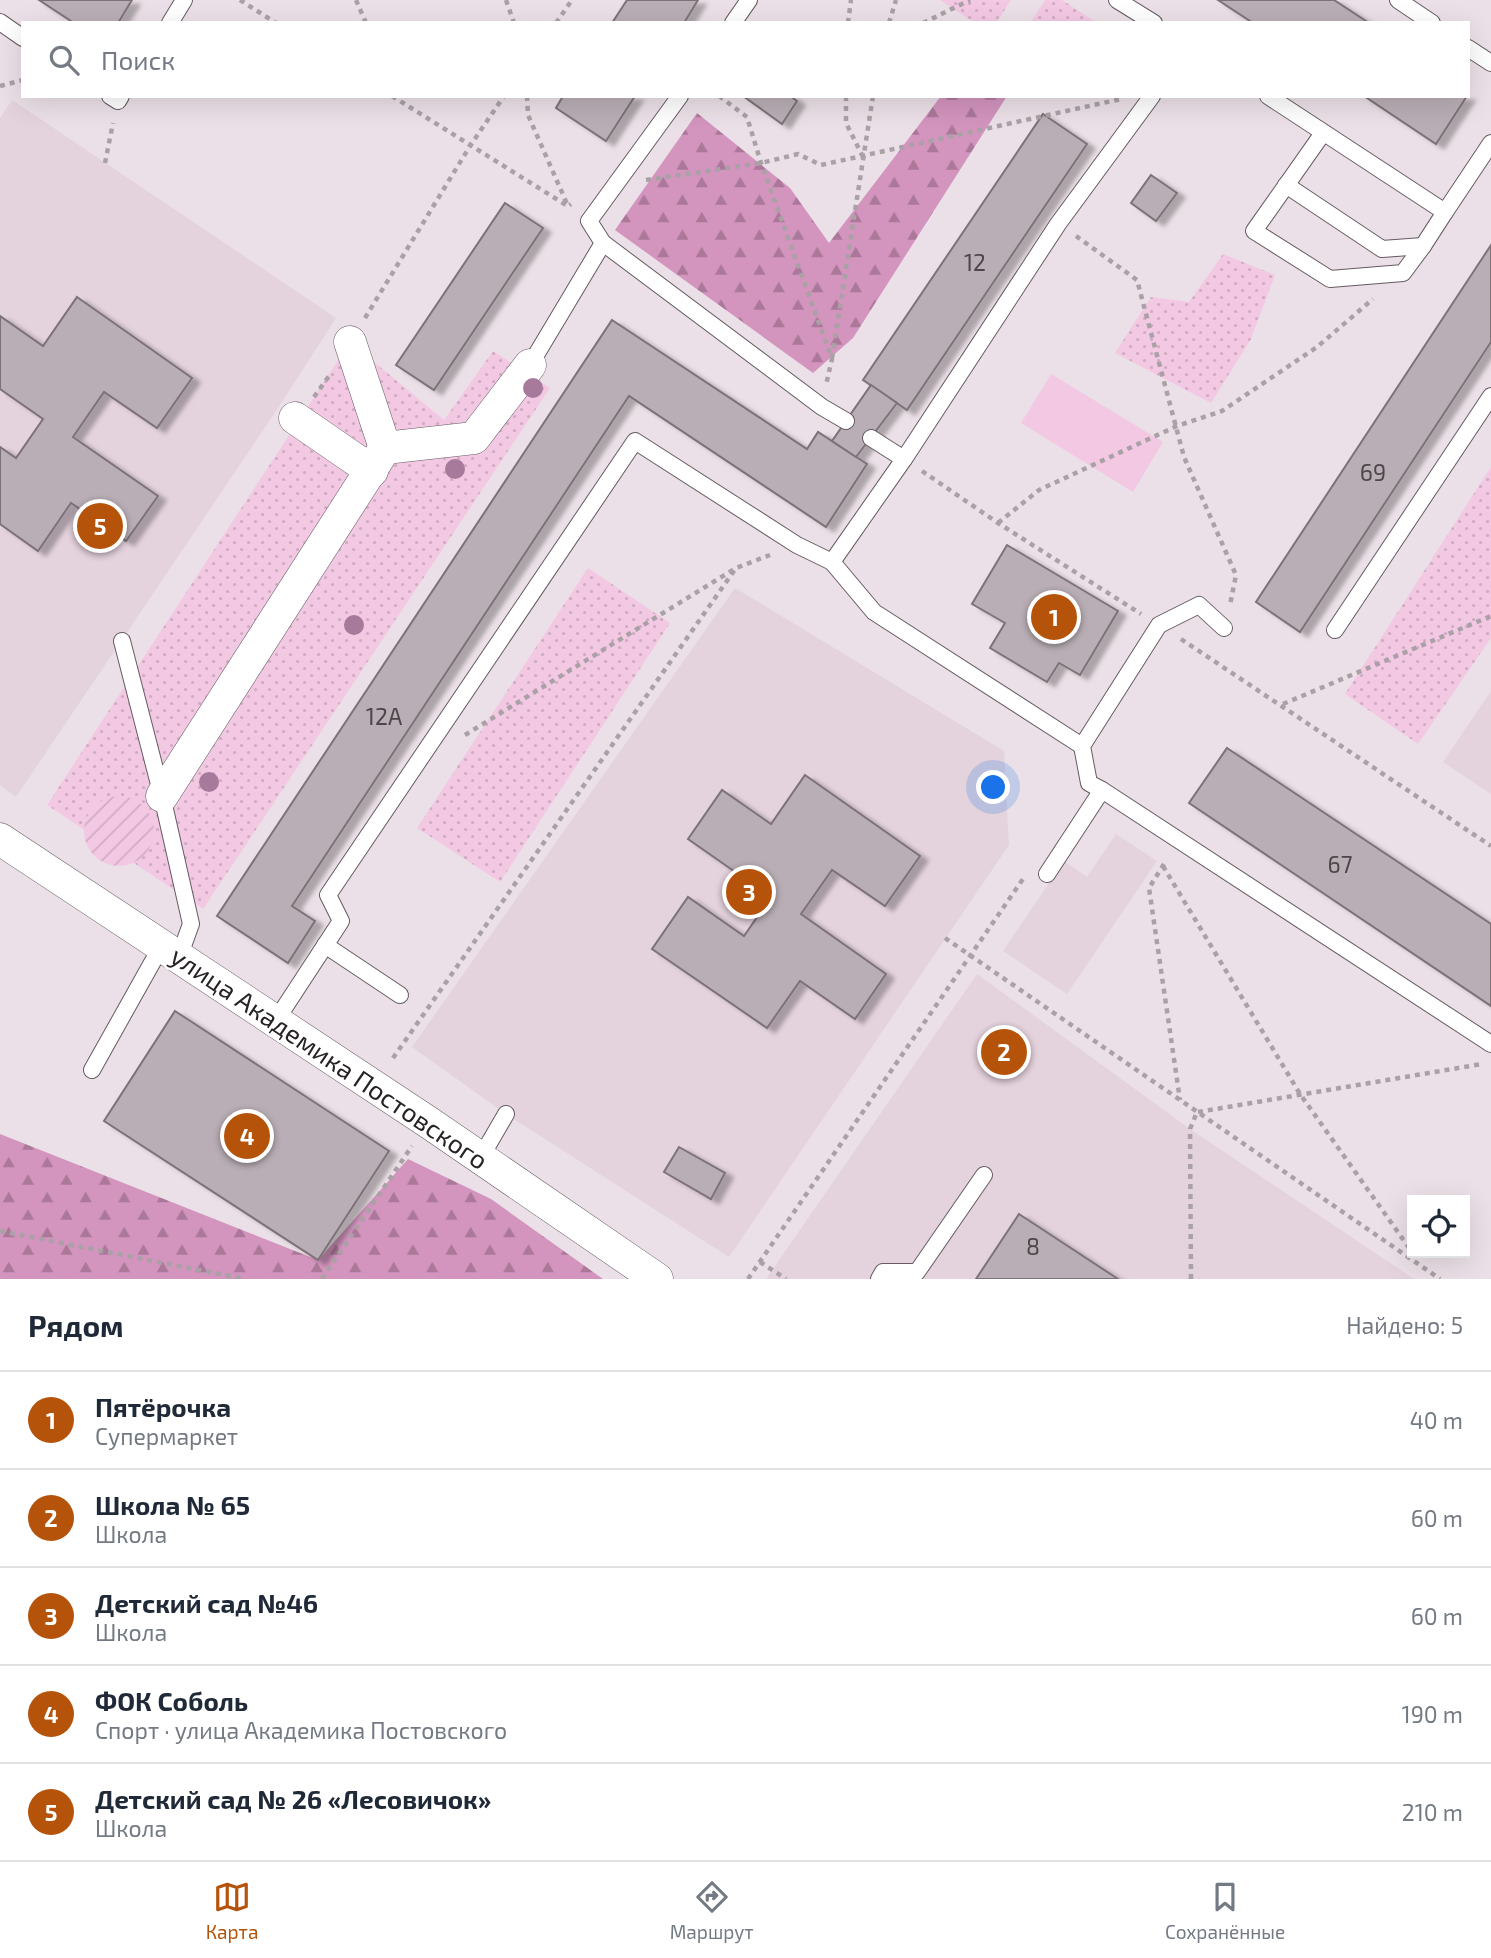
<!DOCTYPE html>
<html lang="ru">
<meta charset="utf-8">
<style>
:root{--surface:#fff;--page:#f2f2f3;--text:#1f2937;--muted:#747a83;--line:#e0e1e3;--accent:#b45309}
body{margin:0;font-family:"Exo 2",sans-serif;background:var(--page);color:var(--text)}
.controls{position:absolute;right:21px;bottom:21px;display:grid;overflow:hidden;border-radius:0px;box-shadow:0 7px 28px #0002}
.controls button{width:63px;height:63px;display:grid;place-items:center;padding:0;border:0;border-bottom:2px solid var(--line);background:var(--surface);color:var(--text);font:35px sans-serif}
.you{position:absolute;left:994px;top:788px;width:24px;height:24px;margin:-18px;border:5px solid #fff;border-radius:50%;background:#1a73e8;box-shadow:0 0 0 10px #1a73e833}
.badge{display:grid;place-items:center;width:46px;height:46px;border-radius:50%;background:var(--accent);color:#fff;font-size:23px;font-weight:700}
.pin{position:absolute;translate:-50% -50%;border:4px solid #fff;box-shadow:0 2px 7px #0006}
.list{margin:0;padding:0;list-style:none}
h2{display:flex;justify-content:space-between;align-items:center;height:91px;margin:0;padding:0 28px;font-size:30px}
h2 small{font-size:23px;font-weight:400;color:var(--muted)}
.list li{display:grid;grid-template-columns:46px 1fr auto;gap:21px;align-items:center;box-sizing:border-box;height:98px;padding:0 28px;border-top:2px solid var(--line)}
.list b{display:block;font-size:26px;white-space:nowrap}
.list p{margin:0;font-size:23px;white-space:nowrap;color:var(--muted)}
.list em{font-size:23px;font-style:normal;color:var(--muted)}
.icon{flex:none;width:38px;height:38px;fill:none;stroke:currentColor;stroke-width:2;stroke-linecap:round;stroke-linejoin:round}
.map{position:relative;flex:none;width:1491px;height:1279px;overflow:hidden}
.search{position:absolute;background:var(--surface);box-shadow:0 7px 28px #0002;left:21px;right:21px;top:21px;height:77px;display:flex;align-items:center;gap:18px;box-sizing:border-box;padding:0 24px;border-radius:0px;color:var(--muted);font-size:26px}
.sheet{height:581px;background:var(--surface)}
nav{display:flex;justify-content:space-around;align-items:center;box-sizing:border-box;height:98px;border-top:2px solid var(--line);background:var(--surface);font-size:19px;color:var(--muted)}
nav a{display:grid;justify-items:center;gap:4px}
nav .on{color:var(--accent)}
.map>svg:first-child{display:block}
</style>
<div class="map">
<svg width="1491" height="1279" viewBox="0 0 1491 1279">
<defs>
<pattern id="grass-dots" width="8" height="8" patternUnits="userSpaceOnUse" patternTransform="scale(1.75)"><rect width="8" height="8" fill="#f3c8e3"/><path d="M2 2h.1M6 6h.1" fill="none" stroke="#d0acc3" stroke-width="1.8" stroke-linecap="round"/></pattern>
<pattern id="forest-firs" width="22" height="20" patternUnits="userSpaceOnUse" patternTransform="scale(1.75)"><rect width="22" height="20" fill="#d394be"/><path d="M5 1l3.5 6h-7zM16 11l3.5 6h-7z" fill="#ab789a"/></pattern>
<pattern id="garden-furrows" width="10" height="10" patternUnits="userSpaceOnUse" patternTransform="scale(1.75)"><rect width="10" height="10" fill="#f3c8e3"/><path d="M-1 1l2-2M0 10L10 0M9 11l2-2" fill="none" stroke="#d0acc3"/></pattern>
<filter id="shadow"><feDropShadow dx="8" dy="4.5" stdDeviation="2" flood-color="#0004"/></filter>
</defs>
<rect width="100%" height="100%" fill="#ebe0e7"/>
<g fill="#e4d2dd">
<path d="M12 100 336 318 276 411 16 797 0 785V118Z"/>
<path d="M735 588 1004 751 1009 845 729 1257 506 1114 412 1047Z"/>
<path d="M1491 691V794L1443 762Z"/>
<path d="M1116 834 1157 861 1067 994 1003 951 1064 861 1087 877Z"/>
<path d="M977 974 1190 1129 1414 1279H766Z"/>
</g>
<g fill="url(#grass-dots)">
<path d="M940 0H1011L996 23H975Z"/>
<path d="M1045 0H1062L1097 23H1030Z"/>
<path d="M1223 254 1275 275 1251 339 1211 403 1115 353 1151 297 1189 302Z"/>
<path d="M350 342 444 420 493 351 550 388 203 909 47 805Z"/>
<path d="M1491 467V638L1418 744 1345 694Z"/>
<path d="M588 568 670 623 500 882 417 828Z"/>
</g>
<g fill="url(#forest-firs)">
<path d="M941 96H1007L853 338 813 373 615 230 697 113 790 188 829 243Z"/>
<path d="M0 1134 318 1260 408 1159 491 1199 603 1279H0Z"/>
</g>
<circle fill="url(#garden-furrows)" cx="119" cy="831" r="35"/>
<path fill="#f3c8e3" d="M1051 374 1163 442 1133 492 1021 423Z"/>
<g fill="#b9aeb5" stroke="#7c7278" stroke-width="2" filter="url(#shadow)">
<path d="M39 0H132L118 23H74Z"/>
<path d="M627 0H698L684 23H612Z"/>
<path d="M1218 0H1334L1369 23H1253Z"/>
<path d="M563 96H635L606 141 556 108Z"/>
<path d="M743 96H790L797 101 782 124Z"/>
<path d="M1364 96H1467L1436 144Z"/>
<path d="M1043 114 1087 144 907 410 863 380Z"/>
<path d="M1151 175 1177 193 1156 221 1131 203Z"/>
<path d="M505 203 543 228 434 390 396 365Z"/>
<path d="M1491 245V342L1300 632 1256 602Z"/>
<path d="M77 297 192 378 157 428 104 392 73 437 158 496 126 541 71 503 38 551 0 524V447L16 458 43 419 0 389V316L43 346Z"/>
<path d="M612 320 807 449 818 432 867 464 826 527 629 396 292 906 315 921 288 963 217 916Z"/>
<path d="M871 385 897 403 856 457 832 441Z"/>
<path d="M1007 545 1118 611 1080 675 1059 663 1047 682 990 648 1005 623 972 604Z"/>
<path d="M1227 748 1491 924V1006L1189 803Z"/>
<path d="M805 775 920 856 885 906 832 870 801 914 886 974 855 1019 800 981 767 1028 652 949 688 897 744 936 771 897 688 839 722 790 771 824Z"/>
<path d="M175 1011 389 1151 318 1260 104 1121Z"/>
<path d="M679 1147 725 1173 711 1199 664 1172Z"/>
<path d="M1019 1214 1118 1279H976Z"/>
</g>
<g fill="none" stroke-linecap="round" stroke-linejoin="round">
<g stroke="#655b61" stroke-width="18">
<g id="lane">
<path d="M1117 0 1154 23"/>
<path d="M1398 0 1432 23"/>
<path d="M0 22 23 38"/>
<path d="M170 23 184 0"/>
<path d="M733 23 749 0"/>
<path d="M1468 48 1491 63"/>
<path d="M110 96 118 101 121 96"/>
<path d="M680 96 589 221 603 243 822 407 846 421"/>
<path d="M1268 96 1445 212 1491 143"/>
<path d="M1323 133 1254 231 1330 279 1403 273 1423 246 1445 212"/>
<path d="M1286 185 1382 249 1423 246"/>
<path d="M530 365 603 243"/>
<path d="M871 438 904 459"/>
<path d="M832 562 874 612 1082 746"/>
<path d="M1335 630 1491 396"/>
<path d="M122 641 162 796 191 924 179 957"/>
<path d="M1102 790 1089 783 1082 746 1159 625 1199 605 1224 628"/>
<path d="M1047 874 1102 790 1491 1044"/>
<path d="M325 945 400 995"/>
<path d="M275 1022 341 921 328 895 635 441 797 545 832 562 904 459 1058 224 1152 96"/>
<path d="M92 1070 162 945"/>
<path d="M481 1157 506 1114"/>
<path d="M879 1279 883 1272H917L984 1175"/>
</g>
</g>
<g stroke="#655b61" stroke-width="33">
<g id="street">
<path d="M350 342 385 448"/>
<path d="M295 418 372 471"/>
<path d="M162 796 385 448 474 438 530 365"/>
<path d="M0 839 428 1122 657 1279"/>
</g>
</g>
<g stroke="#aaa1a7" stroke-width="4.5" stroke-dasharray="5 5" stroke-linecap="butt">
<path d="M240 0 276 23"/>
<path d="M356 0 366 23"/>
<path d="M506 0 514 23"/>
<path d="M556 23 572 0"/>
<path d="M848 23 851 0"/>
<path d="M889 23 896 0"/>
<path d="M923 23 970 0"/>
<path d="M0 86 23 80"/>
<path d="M392 96 566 205"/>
<path d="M527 96 528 115 568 206 571 204"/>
<path d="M719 96 747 117 761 163 832 359 826 385"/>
<path d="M846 96V123L862 155"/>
<path d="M105 163 113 123"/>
<path d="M646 180 761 163 798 154 821 165 1121 99"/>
<path d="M1076 236 1137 280 1184 457 1236 575 1230 605"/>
<path d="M365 318 470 146 504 96"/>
<path d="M832 358 873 96"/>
<path d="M314 397 329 376"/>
<path d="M922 471 998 523 1141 614"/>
<path d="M998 523 1039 490 1177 426 1222 411 1317 347 1373 299"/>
<path d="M1181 639 1491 846"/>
<path d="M1283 704 1491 616"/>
<path d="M465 735 736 568 770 555"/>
<path d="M1164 864 1149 888 1180 1100"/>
<path d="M1163 866 1300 1094 1412 1252"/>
<path d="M945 938 1440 1279"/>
<path d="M393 1058 736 568"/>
<path d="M1198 1112 1482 1064"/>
<path d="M0 1231 245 1279"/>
<path d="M760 1262 786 1279"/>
<path d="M322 1279 412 1146"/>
<path d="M748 1279 1025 876"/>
<path d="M1191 1279 1190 1129 1197 1112"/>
</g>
<use href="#lane" stroke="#fff" stroke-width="16"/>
<use href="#street" stroke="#fff" stroke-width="32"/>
</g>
<g fill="#a7799a">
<circle cx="533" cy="388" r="10"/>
<circle cx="455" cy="469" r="10"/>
<circle cx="354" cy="625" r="10"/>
<circle cx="209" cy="782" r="10"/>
</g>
<g text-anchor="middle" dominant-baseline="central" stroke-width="5" stroke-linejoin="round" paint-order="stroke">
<g font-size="23" fill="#4c4649">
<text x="975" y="262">12</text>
<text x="1373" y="472">69</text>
<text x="384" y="716">12А</text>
<text x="1340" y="864">67</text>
<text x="1033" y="1246">8</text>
</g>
<g font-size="26" fill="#272325" stroke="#fff">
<text transform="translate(330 1057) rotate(34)">улица Академика Постовского</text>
</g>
</g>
</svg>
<div class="controls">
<button><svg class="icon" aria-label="locate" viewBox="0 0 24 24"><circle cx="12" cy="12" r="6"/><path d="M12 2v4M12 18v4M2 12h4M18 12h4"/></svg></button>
</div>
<div class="you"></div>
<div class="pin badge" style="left:1054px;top:617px">1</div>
<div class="pin badge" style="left:1004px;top:1052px">2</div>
<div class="pin badge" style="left:749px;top:892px">3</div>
<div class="pin badge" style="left:247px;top:1136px">4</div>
<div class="pin badge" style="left:100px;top:526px">5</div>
<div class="search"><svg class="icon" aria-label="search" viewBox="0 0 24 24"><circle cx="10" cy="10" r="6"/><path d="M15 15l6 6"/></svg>Поиск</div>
</div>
<section class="sheet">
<h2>Рядом<small>Найдено: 5</small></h2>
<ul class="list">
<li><span class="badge">1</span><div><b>Пятёрочка</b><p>Супермаркет</p></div><em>40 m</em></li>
<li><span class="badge">2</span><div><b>Школа № 65</b><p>Школа</p></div><em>60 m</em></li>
<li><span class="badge">3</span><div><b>Детский сад №46</b><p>Школа</p></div><em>60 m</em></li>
<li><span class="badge">4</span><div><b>ФОК Соболь</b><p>Спорт · улица Академика Постовского</p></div><em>190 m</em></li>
<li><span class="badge">5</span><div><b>Детский сад № 26 «Лесовичок»</b><p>Школа</p></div><em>210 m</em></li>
</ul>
</section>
<nav>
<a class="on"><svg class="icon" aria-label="map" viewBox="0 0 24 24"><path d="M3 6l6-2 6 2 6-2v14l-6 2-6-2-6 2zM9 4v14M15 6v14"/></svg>Карта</a>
<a><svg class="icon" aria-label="directions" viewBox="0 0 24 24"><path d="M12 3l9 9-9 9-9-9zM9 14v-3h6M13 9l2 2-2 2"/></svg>Маршрут</a>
<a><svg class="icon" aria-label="saved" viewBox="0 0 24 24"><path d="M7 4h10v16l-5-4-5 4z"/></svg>Сохранённые</a>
</nav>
